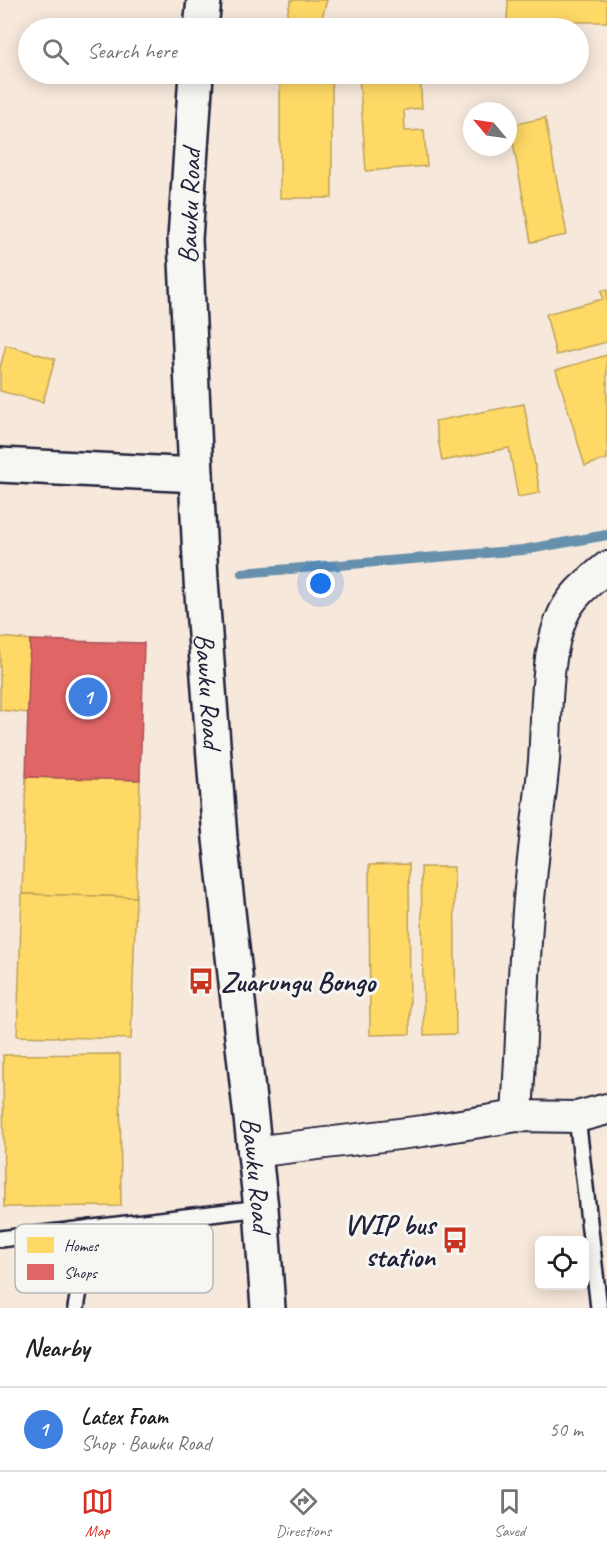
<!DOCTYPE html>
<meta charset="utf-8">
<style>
:root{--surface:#fff;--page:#f2f2f2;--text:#202124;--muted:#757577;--line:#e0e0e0;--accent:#d93025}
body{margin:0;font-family:Caveat,sans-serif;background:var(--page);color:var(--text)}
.controls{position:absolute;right:18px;bottom:18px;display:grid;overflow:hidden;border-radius:9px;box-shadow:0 3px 15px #0003}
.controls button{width:54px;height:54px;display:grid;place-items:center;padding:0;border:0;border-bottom:2px solid var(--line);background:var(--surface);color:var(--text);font:30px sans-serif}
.compass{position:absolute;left:463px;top:102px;width:54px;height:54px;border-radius:50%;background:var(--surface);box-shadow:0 3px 15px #0003;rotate:299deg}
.you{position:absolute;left:321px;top:584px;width:21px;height:21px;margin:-15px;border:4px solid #fff;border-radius:50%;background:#1a73e8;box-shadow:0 0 0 9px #1a73e833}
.badge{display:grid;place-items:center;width:39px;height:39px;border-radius:50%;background:var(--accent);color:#fff;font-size:20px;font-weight:700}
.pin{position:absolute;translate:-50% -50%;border:3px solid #fff;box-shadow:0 2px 6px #0006}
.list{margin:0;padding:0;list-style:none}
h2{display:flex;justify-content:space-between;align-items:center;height:78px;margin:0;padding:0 24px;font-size:26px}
h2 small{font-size:20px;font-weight:400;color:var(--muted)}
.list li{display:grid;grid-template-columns:39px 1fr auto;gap:18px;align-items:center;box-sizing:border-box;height:84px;padding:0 24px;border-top:2px solid var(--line)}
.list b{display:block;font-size:22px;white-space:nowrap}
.list p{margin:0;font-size:20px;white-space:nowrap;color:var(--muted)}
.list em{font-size:20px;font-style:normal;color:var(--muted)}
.icon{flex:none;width:33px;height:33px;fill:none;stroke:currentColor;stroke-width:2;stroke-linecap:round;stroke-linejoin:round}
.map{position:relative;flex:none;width:607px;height:1308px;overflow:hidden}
.search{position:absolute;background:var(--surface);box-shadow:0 3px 15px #0003;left:18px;right:18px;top:18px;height:66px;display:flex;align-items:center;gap:15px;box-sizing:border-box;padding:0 21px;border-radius:33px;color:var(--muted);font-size:22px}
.sheet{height:162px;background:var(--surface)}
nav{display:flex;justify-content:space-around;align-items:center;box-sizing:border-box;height:84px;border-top:2px solid var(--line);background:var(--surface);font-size:16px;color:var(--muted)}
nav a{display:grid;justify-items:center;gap:3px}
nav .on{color:var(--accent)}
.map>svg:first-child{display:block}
</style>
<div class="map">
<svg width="607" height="1308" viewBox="0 0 607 1308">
<rect width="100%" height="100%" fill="#f7e8dc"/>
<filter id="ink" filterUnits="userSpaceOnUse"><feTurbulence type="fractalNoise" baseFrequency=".0167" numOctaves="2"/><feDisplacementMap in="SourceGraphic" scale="12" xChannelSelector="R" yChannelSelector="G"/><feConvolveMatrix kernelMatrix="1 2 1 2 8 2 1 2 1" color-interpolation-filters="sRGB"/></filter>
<g filter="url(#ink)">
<g fill="#ffd966" stroke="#bda259" stroke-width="1.5">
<path d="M291 0H327L319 28H283Z"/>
<path d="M508 0H607V22H507Z"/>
<rect x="280" y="74" width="52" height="124"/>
<path d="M359 74H420L422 108 404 110 405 131 424 130 427 166 366 171Z"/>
<path d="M545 118 567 235 531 242 510 125Z"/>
<path d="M607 289V342L556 355 546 314 603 299 601 291Z"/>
<path d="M6 345 55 359 43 402 0 391V368Z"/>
<path d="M607 355V459L585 466 556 370Z"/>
<path d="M524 404 540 493 518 497 509 448 442 461 435 421Z"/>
<path d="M0 637 30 640 28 713 0 710Z"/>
<path d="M26 777 140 780 136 897 22 894Z"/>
<path d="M409 864 410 1034 370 1035 369 865Z"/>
<path d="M421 867H454L456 1034 424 1035Z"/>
<path d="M22 894 136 897 131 1039 17 1036Z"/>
<path d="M120 1054 121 1206 4 1207 3 1055Z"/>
</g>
<path fill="#e06666" stroke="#a75259" stroke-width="1.5" d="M30 640 144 643 140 780 26 777Z"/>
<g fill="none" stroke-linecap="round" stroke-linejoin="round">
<path stroke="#6690ab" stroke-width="10" d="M242 573 523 550 607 535"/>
<g stroke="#22223b" stroke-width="20">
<g id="lane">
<path d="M577 1117 599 1308"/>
<path d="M0 1239 261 1208"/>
<path d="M76 1308 90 1228"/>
</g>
</g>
<g stroke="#22223b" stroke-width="34">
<g id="street">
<path d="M517 1116C521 1048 523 979 528 911 532 861 539 811 544 761 547 718 545 656 562 617 571 595 589 582 607 567"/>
<path d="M253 1152 423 1131 517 1116 577 1117 607 1109"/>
</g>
</g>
<g stroke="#22223b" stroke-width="38">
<path id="secondary" d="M0 465 196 475"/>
</g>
<g stroke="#22223b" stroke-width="38">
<g id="highway">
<path d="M201 28 204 0"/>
<path id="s1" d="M196 74 185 239 201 580 220 839 261 1208 268 1308"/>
</g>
</g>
<use href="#lane" stroke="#f6f6f2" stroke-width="15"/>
<use href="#street" stroke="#f6f6f2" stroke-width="30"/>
<use href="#secondary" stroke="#f6f6f2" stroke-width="33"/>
<use href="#highway" stroke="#f6f6f2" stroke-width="33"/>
</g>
</g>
<defs>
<g id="bus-bare" transform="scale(2.07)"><path d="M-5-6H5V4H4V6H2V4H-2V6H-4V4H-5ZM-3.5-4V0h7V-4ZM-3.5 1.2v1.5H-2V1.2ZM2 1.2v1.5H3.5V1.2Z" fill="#c8321e" stroke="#f6f6f2" stroke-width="2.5" paint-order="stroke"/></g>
</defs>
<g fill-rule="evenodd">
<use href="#bus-bare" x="201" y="981"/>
<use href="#bus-bare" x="455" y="1240"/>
</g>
<g text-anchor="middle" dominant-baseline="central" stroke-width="6" stroke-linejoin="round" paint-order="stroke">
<g font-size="28" fill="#22223b" stroke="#f6f6f2">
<text transform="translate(189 206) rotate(-88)">Bawku Road</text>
<text stroke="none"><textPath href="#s1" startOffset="618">Bawku Road</textPath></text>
<text stroke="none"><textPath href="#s1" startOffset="1104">Bawku Road</textPath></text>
</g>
<g font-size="28" font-weight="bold" fill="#22223b" stroke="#f6f6f2" text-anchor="start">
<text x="221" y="981">Zuarungu Bongo</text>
<text x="435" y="1224" text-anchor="end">VVIP bus<tspan x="435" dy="32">station</tspan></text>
</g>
</g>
<rect x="15" y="1224" width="198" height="69" rx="9" fill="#f6f6f2" stroke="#b6b6bb" stroke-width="1.5"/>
<rect x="27" y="1237" width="27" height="16" fill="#ffd966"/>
<rect x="27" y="1264" width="27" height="16" fill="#e06666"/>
<g font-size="16" fill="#22223b">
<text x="64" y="1251">Homes</text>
<text x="64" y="1278">Shops</text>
</g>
</svg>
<div class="controls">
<button><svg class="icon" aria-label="locate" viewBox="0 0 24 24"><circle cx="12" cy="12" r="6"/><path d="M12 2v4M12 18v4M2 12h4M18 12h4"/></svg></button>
</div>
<svg class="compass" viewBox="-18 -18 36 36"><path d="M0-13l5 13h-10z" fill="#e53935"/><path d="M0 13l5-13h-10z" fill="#757577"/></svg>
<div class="you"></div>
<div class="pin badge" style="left:88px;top:697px;background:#3f7fe0">1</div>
<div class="search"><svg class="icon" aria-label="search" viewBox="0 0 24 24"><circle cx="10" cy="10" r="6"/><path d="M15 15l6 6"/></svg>Search here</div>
</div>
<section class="sheet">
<h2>Nearby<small></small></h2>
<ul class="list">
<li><span class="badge" style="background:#3f7fe0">1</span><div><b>Latex Foam</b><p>Shop · Bawku Road</p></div><em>50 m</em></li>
</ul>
</section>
<nav>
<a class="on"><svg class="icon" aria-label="map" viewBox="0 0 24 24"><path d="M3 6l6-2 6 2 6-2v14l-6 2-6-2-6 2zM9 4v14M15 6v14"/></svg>Map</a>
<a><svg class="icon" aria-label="directions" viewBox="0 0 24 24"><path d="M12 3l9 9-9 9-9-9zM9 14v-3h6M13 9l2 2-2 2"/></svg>Directions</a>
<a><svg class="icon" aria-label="saved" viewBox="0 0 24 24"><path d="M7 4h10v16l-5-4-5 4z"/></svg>Saved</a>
</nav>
